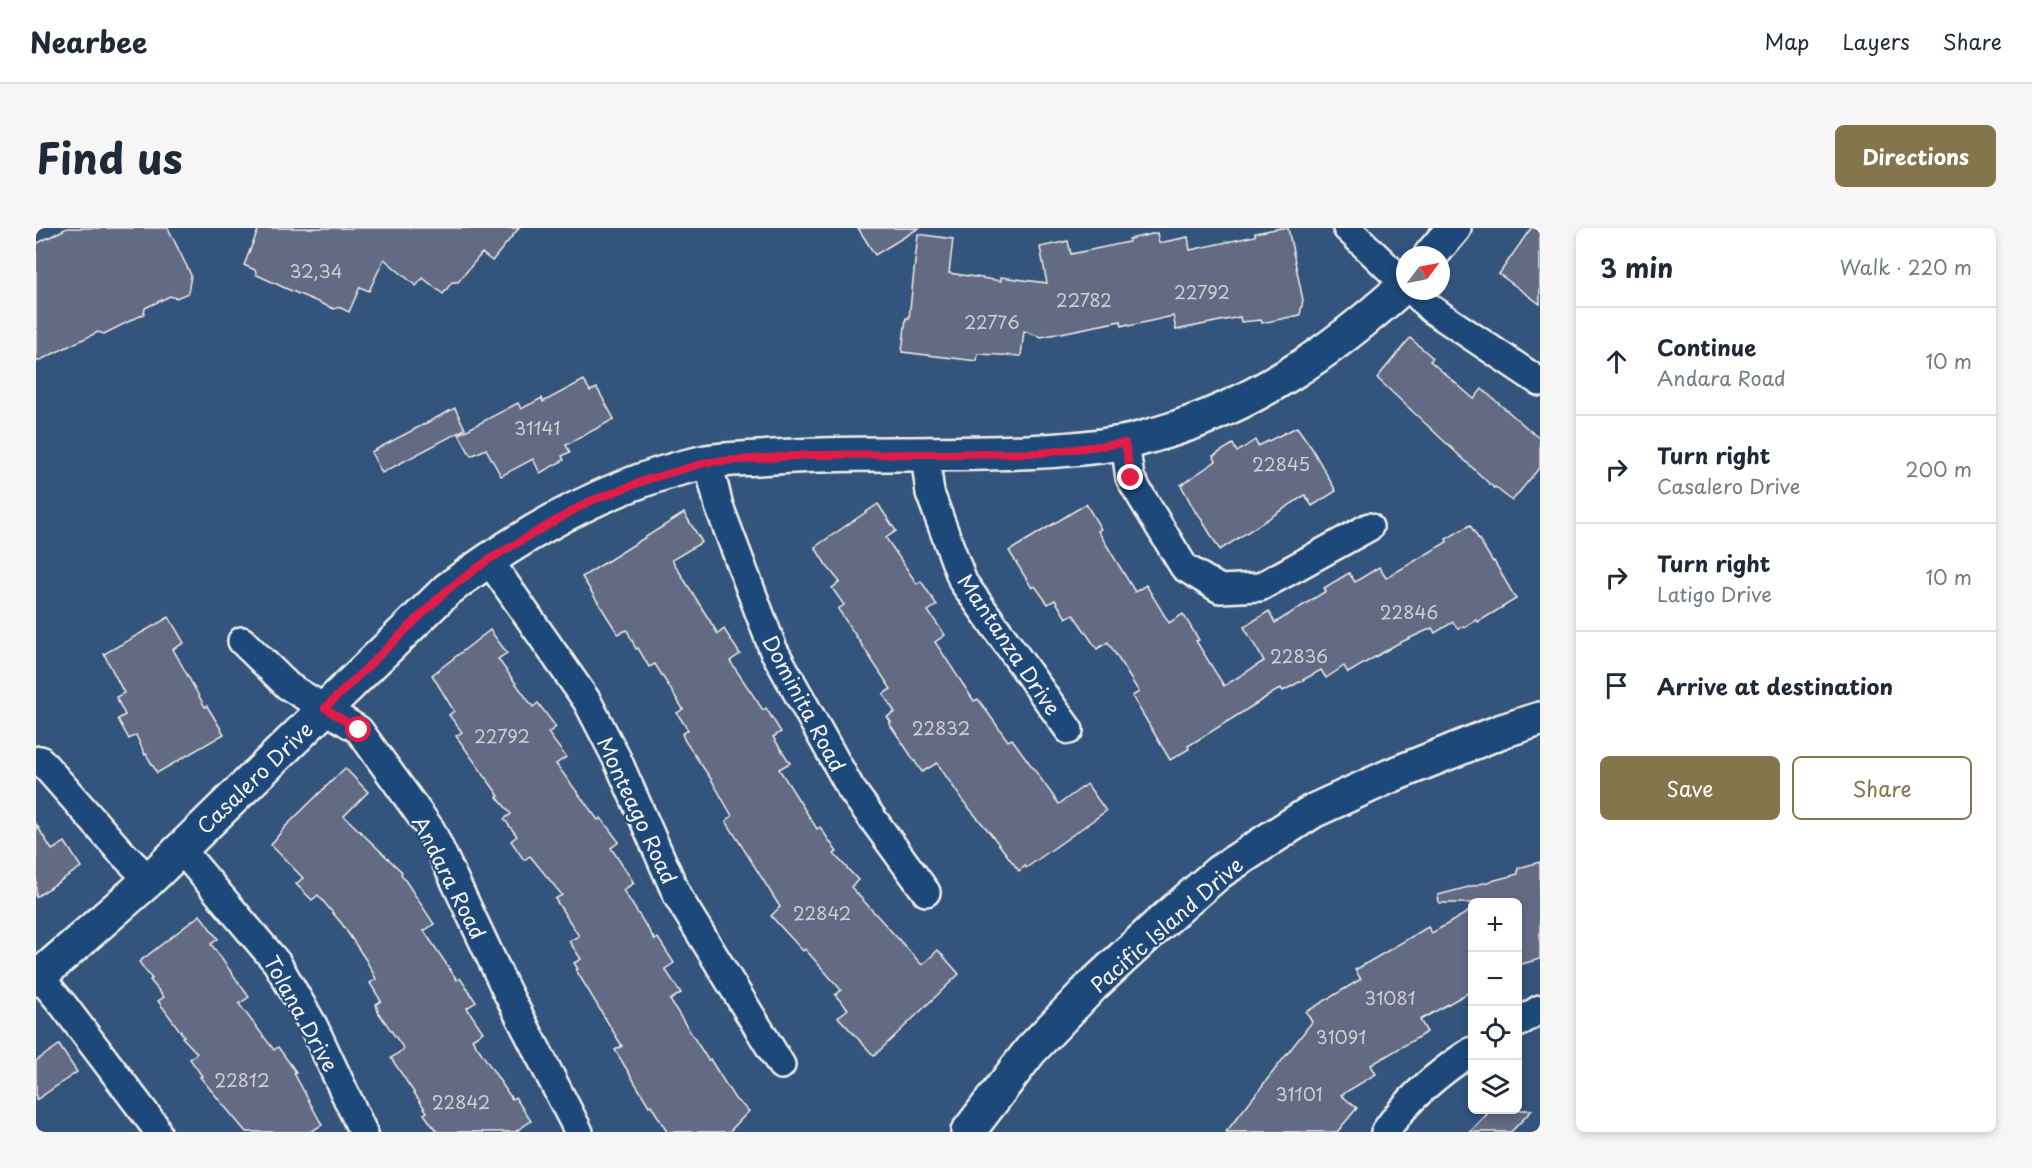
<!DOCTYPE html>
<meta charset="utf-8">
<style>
:root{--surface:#fff;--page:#f6f6f7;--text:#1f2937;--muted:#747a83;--line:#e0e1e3;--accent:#84754c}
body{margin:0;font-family:"Playpen Sans",sans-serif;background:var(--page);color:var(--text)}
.controls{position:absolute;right:18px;bottom:18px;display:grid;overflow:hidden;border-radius:9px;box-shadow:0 3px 9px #0003}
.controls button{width:54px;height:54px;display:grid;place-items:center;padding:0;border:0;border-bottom:2px solid var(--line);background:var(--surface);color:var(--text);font:30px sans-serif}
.compass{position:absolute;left:1360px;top:18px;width:54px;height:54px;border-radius:50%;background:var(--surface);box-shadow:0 3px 9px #0003;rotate:58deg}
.stop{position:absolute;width:18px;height:18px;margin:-14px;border:4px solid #e11d48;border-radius:50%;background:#fff}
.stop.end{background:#e11d48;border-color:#fff;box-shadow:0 2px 6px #0008}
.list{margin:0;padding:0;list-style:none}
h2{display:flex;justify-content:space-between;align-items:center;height:78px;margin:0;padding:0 24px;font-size:26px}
h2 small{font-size:20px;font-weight:400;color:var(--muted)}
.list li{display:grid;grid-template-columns:39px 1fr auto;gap:18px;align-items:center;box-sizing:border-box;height:108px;padding:0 24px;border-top:2px solid var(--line)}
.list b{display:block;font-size:22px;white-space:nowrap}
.list p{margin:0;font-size:20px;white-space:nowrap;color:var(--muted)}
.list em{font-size:20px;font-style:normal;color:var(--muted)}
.actions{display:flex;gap:12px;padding:18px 24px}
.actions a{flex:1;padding:14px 0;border:2px solid var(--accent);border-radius:9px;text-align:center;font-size:21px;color:var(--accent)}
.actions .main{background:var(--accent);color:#fff}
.icon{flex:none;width:33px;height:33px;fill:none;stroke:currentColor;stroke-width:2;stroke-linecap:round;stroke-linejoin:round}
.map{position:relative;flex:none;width:1504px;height:904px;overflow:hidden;border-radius:9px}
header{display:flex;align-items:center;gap:36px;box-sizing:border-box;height:84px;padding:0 30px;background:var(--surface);border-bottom:2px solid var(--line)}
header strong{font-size:28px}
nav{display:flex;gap:33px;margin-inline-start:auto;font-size:21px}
.intro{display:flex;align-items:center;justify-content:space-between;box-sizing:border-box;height:144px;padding:0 36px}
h1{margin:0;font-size:42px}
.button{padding:15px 27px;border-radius:9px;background:var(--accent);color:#fff;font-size:21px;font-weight:700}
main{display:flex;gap:36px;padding:0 36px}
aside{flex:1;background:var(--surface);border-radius:9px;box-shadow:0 3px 9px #0003}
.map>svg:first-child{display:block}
</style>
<header>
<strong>Nearbee</strong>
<nav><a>Map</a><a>Layers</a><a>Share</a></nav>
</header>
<div class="intro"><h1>Find us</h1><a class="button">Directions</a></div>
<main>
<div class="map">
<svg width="1504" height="904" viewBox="0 0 1504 904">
<rect width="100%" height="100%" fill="#33547d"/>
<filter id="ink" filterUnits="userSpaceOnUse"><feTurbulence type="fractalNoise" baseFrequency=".0167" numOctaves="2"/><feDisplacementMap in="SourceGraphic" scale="12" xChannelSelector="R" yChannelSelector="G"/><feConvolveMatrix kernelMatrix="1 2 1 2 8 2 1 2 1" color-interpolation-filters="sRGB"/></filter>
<g filter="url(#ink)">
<g fill="#626a84" stroke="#f4f1e8" stroke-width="1.5">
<path d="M31 0H132L155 47 152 65 140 70 134 68 109 80 108 86 68 106 62 104 0 134V16Z"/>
<path d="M223 0H483L456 33 446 25 422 54H416L407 66 387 50 380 58 348 31 333 63 324 59 313 84 303 79 298 81 249 60 221 47 219 42 208 37Z"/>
<path d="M822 0H883L839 27Z"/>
<path d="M1245 0H1252L1267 72 1264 87 1226 95 1225 92 1205 94 1204 89 1140 102 1137 88 1093 98 1092 96 1086 98 1085 93 1005 109 988 103 985 128 942 126 941 133 866 124 870 90H873L882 6 917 11 913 45 965 53V49L1011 55 1004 19 1032 13 1035 26 1093 14V11L1121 5 1123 15 1152 9 1154 22 1219 8V5Z"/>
<path d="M1495 0H1504V76L1463 46Z"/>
<path d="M1374 110 1397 130 1394 133 1438 171 1446 161 1504 211V239L1476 273 1459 259 1458 260 1341 150Z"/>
<path d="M548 152 554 163 561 160 578 191 530 217 534 224 526 228 528 232 504 245 497 231 465 248 450 221 435 228 423 206 482 175 485 181 506 170 507 174Z"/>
<path d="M419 180 429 201 346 245 335 224Z"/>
<path d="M1261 199 1275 219 1300 263 1276 278 1269 267 1184 322 1161 284 1160 285 1145 257 1180 233 1177 228 1197 216 1201 224 1219 212 1222 218Z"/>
<path d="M842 276 860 303 850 310 881 356 885 353 901 377 892 383 909 407 899 414 938 473 942 471 972 513 976 511 1023 576 1051 556 1070 583 990 640 989 638 983 643 955 606 927 573 901 535 886 544 853 495 855 494 851 489 859 484 847 466 855 461 802 381 808 377 796 360 804 354 790 337 779 319Z"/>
<path d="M1050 276 1065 301 1062 303 1099 364 1110 357 1133 395 1147 386 1163 412 1160 413 1188 458 1228 433 1208 399 1233 383 1239 395 1290 363 1288 360 1313 345 1319 354 1343 339 1350 350 1411 314 1410 311 1434 297 1457 334 1458 333 1480 371 1442 394 1440 392 1428 400 1427 398 1422 401 1417 394 1399 405 1396 400 1361 416 1312 445 1308 438 1290 450 1285 442 1247 463 1245 460 1152 518 1153 521 1134 532 1096 468 1103 464 1072 414 1061 421 1037 386 1030 390 1019 372 1012 376 999 358 996 360 973 323Z"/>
<path d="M648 285 666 314 636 332 682 406 688 401 704 426 694 433 727 482 730 480 745 504 737 509 754 535 743 541 781 601 784 599 801 624 798 626 822 652 815 659 886 737 902 722 923 746 838 828 802 789 812 781 799 767 805 762 769 721 767 723 735 688 744 679 690 593 696 588 675 551 649 513 646 506 652 502 641 485 647 481 619 436 613 439 602 420 600 421 591 402 582 406 546 349Z"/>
<path d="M133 389 148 415 137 421 169 479 171 478 188 506 121 545 110 526 109 527 100 507 93 511 82 491 89 487 80 469 88 465 68 426Z"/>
<path d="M454 402 471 425 462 431 497 479 502 475 520 499 512 505 530 529 520 536 562 592 565 590 583 614 575 620 598 655 587 662 619 712 622 710 638 735 629 741 645 765 634 772 672 832 674 831 699 871 713 883 693 904H631L615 877 613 878 579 822 586 818 540 742 542 741 538 735 545 731 533 713 543 708 519 671 526 667 494 628 488 632 475 613 481 608 468 591 475 586 461 569 463 568 420 508 426 504 413 487 418 483 396 447Z"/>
<path d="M309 540 332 564 308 588 366 644 365 646 398 696 388 703 421 752 424 750 440 774 431 780 447 804 436 811 476 871 479 869 495 893 479 904H401L388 886 391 884 355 830 368 821 342 784 340 776 345 773 334 755 340 751 330 732 306 696 282 667 276 672 260 656 267 650 235 617 248 600Z"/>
<path d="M0 596 16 622 29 614 45 639 0 669Z"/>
<path d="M1504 634V731L1482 737V675H1403L1402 667 1482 646V640Z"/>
<path d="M1437 681V762L1384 792 1391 804 1335 837 1340 846 1305 867 1321 880 1301 904H1190L1276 794 1270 784 1325 751 1319 742 1392 699 1396 705Z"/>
<path d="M164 687 182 711 175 716 213 769 203 776 238 822 242 819 260 844 258 845 286 897 274 904H210L164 849 166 848 154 831 161 825 146 809 148 808 122 773 128 769 114 752 116 751 103 734Z"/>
<path d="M23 817 41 844 0 872V833Z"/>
<path d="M1455 882H1496L1475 904H1434Z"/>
</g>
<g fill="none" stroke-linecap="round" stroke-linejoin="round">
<g stroke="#f4f1e8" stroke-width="32">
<g id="street">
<path d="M1311 0 1369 56"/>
<path d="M1377 63 1395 81 1504 154"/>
<path d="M1089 215 1094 250 1148 339 1184 361 1224 359 1333 299"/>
<path d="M889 226 894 265 927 354 1033 502"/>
<path d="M672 234 683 278 737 421 815 561 890 664"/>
<path d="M452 331 551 473 581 531 642 669 745 837"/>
<path d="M206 413 252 458 323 502 395 602 470 762 543 904"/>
<path d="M4 532 84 623 113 652"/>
<path d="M144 620 241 735 277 797 327 904"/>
<path d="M3 748 28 778 118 897 121 904"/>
<path d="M1482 795 1504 781"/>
<path d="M1349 904C1372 870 1402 845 1436 823"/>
</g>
</g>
<g stroke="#f4f1e8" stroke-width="38">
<g id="secondary">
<path d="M1395 27 1418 0"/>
<path d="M0 751 113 652 411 362C488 304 575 254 670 234 687 231 705 231 722 230 767 227 812 226 857 226 934 225 1010 227 1086 215 1098 213 1110 209 1121 206 1217 179 1296 123 1369 57"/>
<path d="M932 904 994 823 1056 758 1121 698 1183 644 1277 583 1354 548 1466 503 1504 491"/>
</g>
</g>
<use href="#street" stroke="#1f4a7a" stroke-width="27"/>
<use href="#secondary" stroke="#1f4a7a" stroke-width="33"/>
</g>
</g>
<g fill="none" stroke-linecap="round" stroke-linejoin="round" filter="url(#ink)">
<path stroke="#e11d48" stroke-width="8" d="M323 502 289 480 411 362 452 332 552 274 613 251 672 234 774 227 1004 225 1089 215 1095 250"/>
</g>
<g text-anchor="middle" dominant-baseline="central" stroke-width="4.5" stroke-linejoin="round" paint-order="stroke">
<g font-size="18" fill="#d0cfcf">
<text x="280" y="42">32,34</text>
<text x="1166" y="63">22792</text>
<text x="1048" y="71">22782</text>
<text x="956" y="93">22776</text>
<text x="501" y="199">31141</text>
<text x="1245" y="235">22845</text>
<text x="1373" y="383">22846</text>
<text x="1263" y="427">22836</text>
<text x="905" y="499">22832</text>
<text x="466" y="507">22792</text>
<text x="786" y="684">22842</text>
<text x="1354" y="769">31081</text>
<text x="1305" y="808">31091</text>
<text x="206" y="851">22812</text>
<text x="1263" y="865">31101</text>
<text x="425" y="873">22842</text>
</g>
<g font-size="21" fill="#f4f1e8" stroke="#1f4a7a">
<text transform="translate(974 416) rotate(56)">Mantanza Drive</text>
<text transform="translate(769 475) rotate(62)">Dominita Road</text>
<text transform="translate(218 549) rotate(-44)">Casalero Drive</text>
<text transform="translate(602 582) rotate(65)">Monteago Road</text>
<text transform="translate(414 649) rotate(63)">Andara Road</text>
<text transform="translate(1130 696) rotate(-41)">Pacific Island Drive</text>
<text transform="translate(266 785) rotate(61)">Tolana Drive</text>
</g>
</g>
</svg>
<div class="controls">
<button>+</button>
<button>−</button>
<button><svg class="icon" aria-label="locate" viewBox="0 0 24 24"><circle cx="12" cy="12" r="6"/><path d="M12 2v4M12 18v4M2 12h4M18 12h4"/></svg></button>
<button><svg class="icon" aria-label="layers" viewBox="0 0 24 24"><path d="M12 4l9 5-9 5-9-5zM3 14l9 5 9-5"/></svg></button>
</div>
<svg class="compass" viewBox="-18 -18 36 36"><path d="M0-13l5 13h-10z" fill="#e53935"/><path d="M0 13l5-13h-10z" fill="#747a83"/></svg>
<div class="stop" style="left:323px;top:502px"></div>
<div class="stop end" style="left:1095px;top:250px"></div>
</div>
<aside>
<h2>3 min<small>Walk · 220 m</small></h2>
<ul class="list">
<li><svg class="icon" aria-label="ahead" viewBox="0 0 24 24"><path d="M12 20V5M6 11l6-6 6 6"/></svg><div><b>Continue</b><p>Andara Road</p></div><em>10 m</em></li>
<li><svg class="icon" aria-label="right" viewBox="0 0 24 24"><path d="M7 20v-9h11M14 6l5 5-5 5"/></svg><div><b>Turn right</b><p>Casalero Drive</p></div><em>200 m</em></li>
<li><svg class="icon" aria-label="right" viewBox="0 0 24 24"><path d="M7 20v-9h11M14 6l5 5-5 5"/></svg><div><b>Turn right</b><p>Latigo Drive</p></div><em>10 m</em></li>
<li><svg class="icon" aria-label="arrive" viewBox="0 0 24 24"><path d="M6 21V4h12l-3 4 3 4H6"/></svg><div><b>Arrive at destination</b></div></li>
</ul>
<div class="actions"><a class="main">Save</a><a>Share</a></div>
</aside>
</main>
